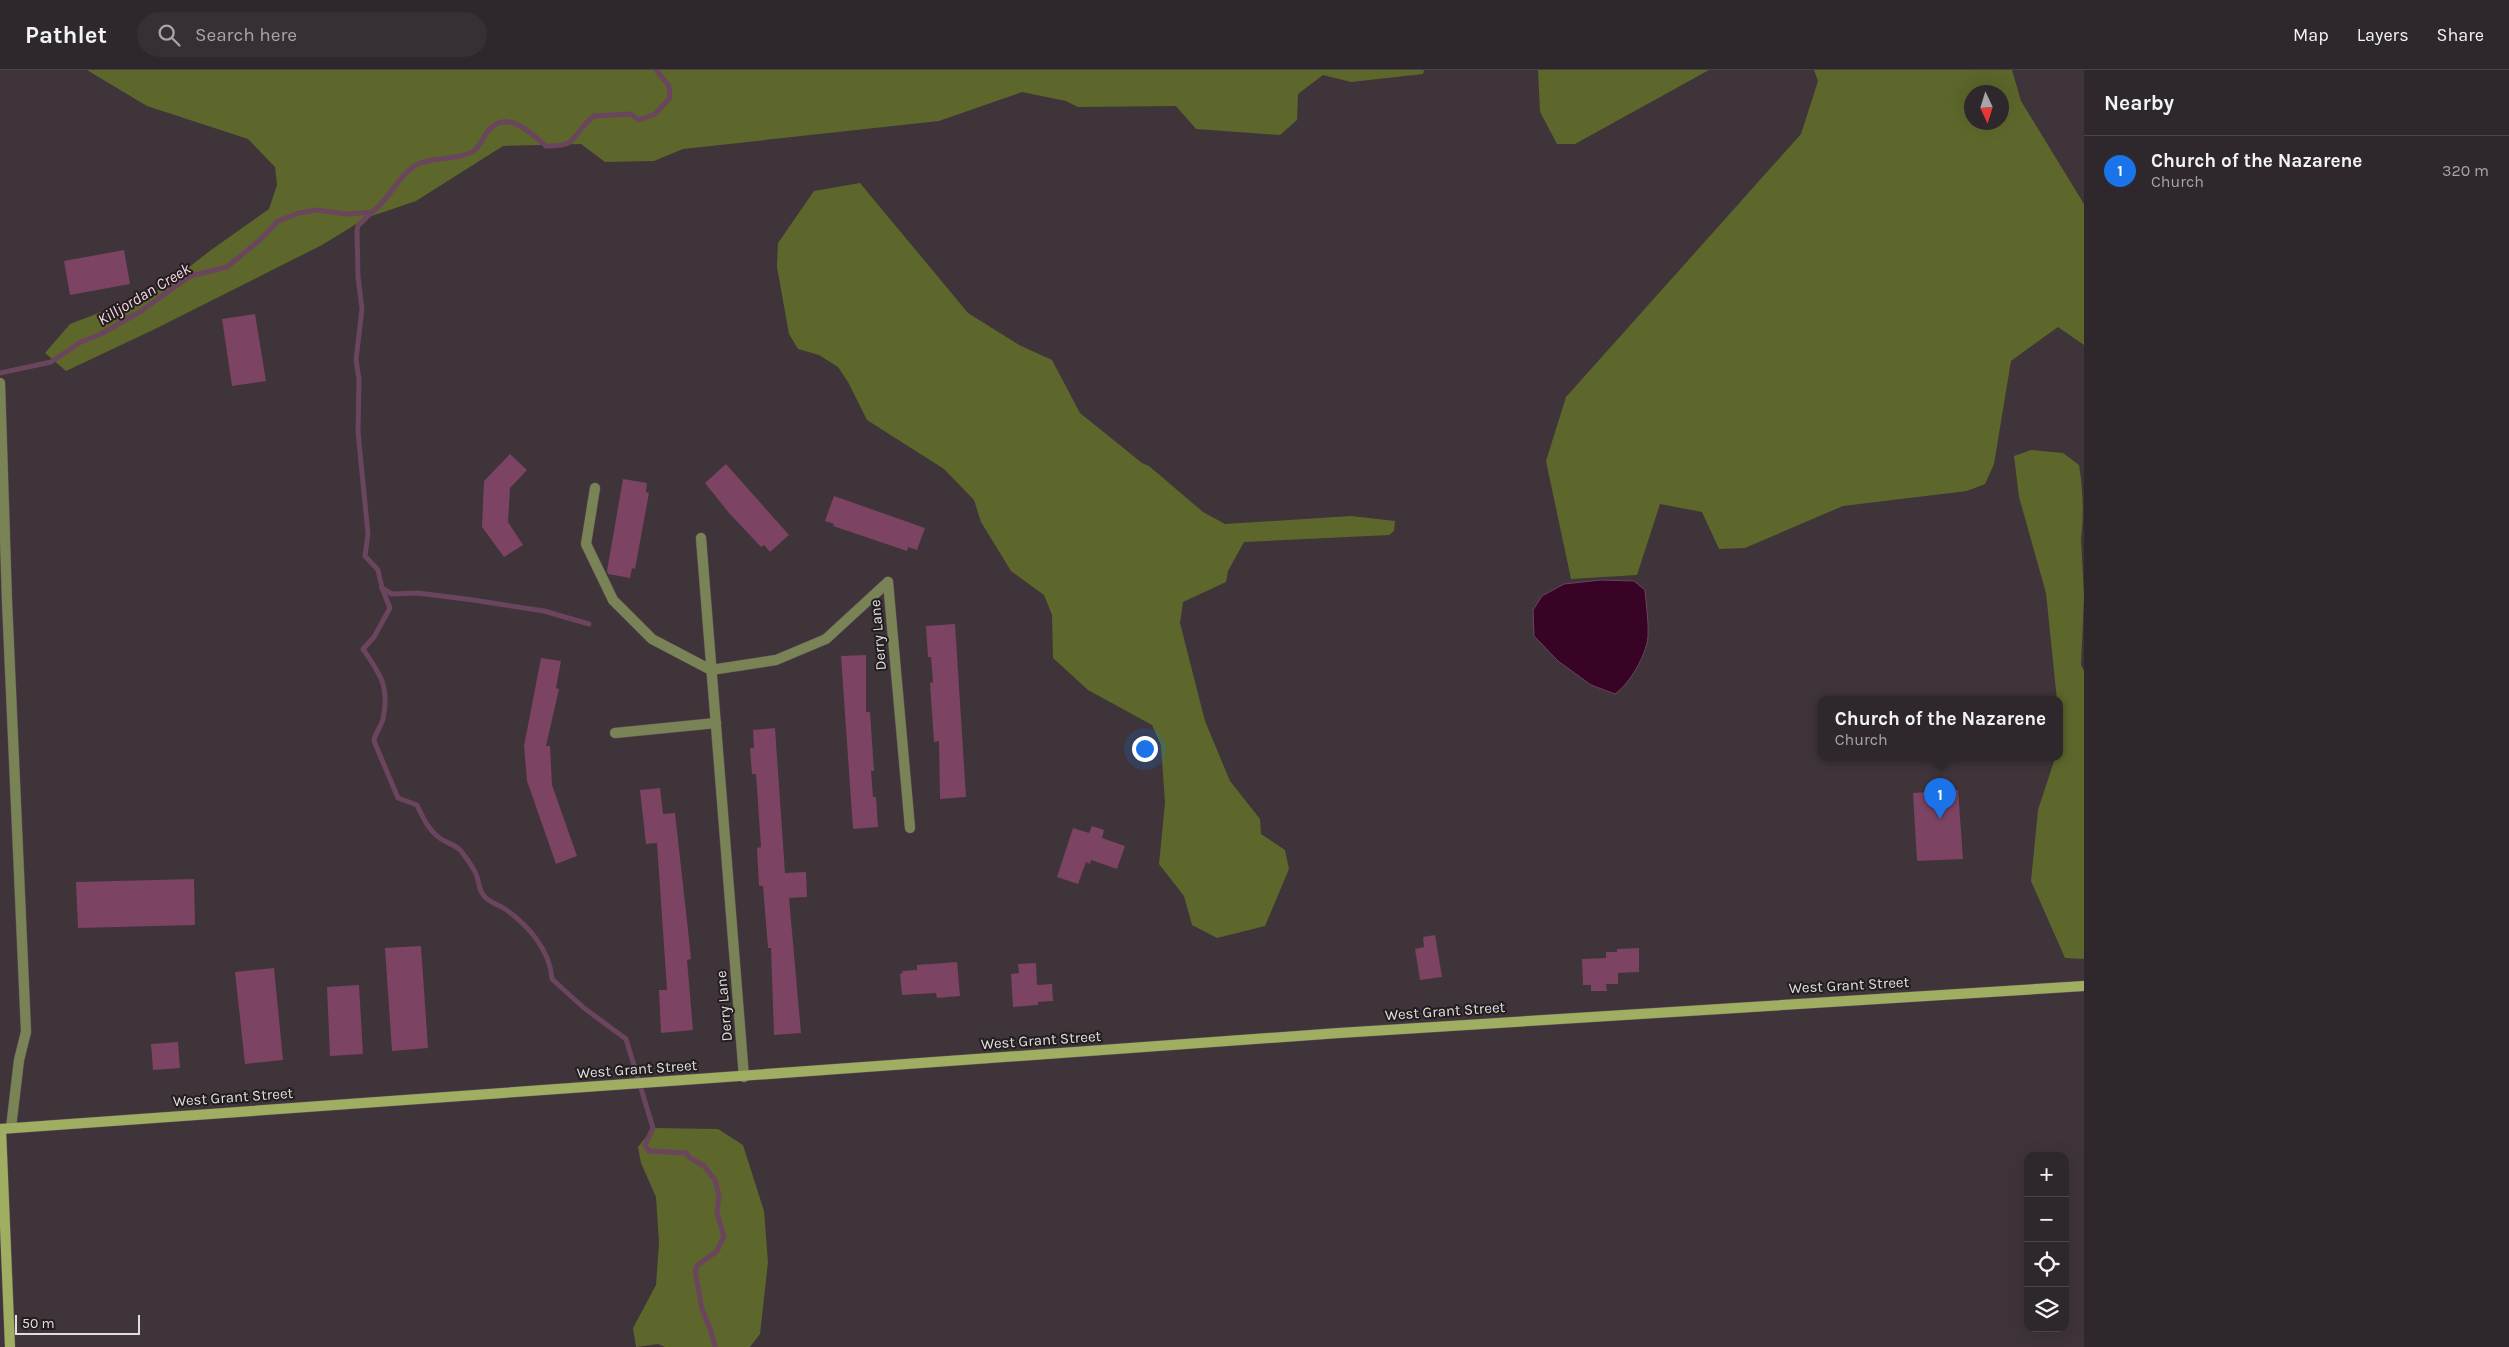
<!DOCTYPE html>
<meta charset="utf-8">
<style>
:root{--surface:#2e272b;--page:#362f33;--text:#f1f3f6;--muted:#a7a5a9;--line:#494447;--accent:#1a73e8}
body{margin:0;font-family:Karla,sans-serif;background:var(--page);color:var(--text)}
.controls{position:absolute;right:15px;bottom:15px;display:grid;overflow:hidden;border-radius:10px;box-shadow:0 5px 20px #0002}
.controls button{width:45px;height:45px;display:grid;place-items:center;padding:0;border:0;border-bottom:1px solid var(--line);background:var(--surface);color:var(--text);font:25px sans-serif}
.compass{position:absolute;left:1964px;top:15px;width:45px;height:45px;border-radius:50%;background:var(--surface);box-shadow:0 5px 20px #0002;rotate:176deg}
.scale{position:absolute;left:15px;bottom:12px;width:125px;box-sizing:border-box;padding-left:5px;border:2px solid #e3dde0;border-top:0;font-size:14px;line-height:18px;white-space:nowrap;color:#e3dde0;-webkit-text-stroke:4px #221d1f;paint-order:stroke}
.you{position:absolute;left:1144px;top:678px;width:18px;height:18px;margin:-12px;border:4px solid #fff;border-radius:50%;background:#1a73e8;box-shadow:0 0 0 8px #1a73e833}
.badge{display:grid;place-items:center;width:32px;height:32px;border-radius:50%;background:var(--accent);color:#fff;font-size:16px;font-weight:700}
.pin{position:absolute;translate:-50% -41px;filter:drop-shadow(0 1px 2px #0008)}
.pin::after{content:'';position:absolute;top:26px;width:18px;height:15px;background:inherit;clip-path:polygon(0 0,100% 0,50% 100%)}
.popup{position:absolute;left:1818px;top:626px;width:245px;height:65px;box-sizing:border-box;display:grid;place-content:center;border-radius:10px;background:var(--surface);filter:drop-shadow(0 1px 4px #0005);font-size:16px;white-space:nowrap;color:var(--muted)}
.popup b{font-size:19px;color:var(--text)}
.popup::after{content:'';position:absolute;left:50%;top:100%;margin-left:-10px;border:10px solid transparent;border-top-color:var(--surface)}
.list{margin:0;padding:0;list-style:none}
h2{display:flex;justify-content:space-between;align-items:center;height:65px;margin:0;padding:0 20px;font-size:21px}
h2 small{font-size:16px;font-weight:400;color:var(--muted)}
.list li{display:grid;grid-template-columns:32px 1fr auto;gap:15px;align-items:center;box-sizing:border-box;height:70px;padding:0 20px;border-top:1px solid var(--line)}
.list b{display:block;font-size:19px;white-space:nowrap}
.list p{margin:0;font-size:16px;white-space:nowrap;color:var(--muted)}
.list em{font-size:16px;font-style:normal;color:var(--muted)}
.icon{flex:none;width:28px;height:28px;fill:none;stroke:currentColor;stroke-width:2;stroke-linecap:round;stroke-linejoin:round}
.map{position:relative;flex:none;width:2084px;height:1277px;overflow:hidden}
header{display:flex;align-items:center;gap:30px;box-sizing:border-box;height:70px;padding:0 25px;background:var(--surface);border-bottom:1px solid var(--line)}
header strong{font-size:24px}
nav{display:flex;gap:28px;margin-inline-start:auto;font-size:18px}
.search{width:350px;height:45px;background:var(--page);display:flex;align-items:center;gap:12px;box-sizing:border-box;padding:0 18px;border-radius:28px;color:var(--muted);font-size:19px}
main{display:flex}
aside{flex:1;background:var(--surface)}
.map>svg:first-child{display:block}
</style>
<header>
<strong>Pathlet</strong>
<div class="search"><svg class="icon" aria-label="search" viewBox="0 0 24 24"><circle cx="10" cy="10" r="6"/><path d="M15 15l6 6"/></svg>Search here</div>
<nav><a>Map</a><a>Layers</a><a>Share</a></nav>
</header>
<main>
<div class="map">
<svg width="2084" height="1277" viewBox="0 0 2084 1277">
<rect width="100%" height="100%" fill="#3e3439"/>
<g fill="#5d672b" fill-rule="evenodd">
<path d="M87 0H1424L1423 4 1351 12 1323 5 1298 24 1297 50 1280 65 1196 59 1176 36 1078 37 1066 31 1022 22 939 51 683 79 654 91 605 92 581 74 503 76 416 131 366 148 322 175 153 260 66 301 45 283 70 254 161 219 211 180 269 139 277 115 275 97 248 69 147 36Z"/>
<path d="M1538 0H1709L1575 74H1557L1540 42Z"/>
<path d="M1814 0H2012L2021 31 2084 134V275L2058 257 2011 291 1994 394 1985 414 1967 421 1843 436 1745 478 1719 479 1702 442 1660 434 1637 505 1571 509 1546 391 1566 327 1801 64 1818 11ZM1972 22H2002V52H1972Z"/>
<path d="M860 113 968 243 1019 275 1052 290 1080 343 1142 393 1149 396 1203 442 1225 454 1351 446 1395 451 1394 461 1389 465 1244 472 1228 501 1226 512 1183 532 1180 553 1205 651 1230 711 1260 749 1261 764 1285 780 1289 799 1265 856 1217 868 1192 855 1184 826 1159 794 1165 733 1161 675 1152 655 1088 620 1053 588 1052 545 1044 525 1011 501 981 452 974 430 944 399 867 350 848 312 838 297 819 285 798 279 789 264 777 197 778 173 814 121Z"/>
<path d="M2031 380 2063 383 2079 395C2083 418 2084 446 2081 468L2084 527 2081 595 2084 601V889L2065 888 2031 811 2038 740 2055 688H2059L2061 669 2046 523 2019 427 2014 386Z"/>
<path d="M653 1058 718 1059 743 1075 764 1141 768 1192 760 1264 750 1277H665L658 1274 636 1277 633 1258 656 1215 659 1173 656 1127 641 1093 638 1077Z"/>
</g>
<path fill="#380325" stroke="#6b445d" d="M1601 510 1634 511 1645 520C1646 535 1649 552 1648 567 1646 586 1630 613 1615 624L1591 615 1558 591 1534 566 1533 540 1542 526 1564 514Z"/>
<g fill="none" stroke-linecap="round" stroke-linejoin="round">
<g stroke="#6b445d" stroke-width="5">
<path d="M372 142 358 156 357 160 358 207 362 239 356 290 359 309 358 362 368 464 365 486 378 500 382 518 392 524 418 523 473 530 544 541 589 554"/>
<path d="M0 303 51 292 81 272 101 264 141 241 190 206 227 197 261 169 278 151 299 143 317 140 347 144 372 142C389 130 396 109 413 97 429 86 455 91 472 82 481 77 482 68 488 61 507 38 531 63 546 76 580 77 570 65 594 46L630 44 639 50 655 44 670 28 669 16 656 0"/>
<path d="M382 518 390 538 374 567 363 579C380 604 390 616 383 649 381 657 375 663 374 671L398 728 417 735C423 748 429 761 441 769 447 773 456 775 461 781 466 788 475 799 477 807 480 816 478 819 485 827 489 832 499 835 505 839 528 855 550 880 552 909L584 938 626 969 653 1058 645 1075 649 1081 686 1083 690 1088 704 1096 715 1110 719 1125 717 1143 724 1166 717 1181 698 1195 695 1200 702 1239 711 1261 715 1277"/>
</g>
</g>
<g fill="#7d4362">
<path d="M124 180 130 214 70 225 64 191Z"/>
<path d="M255 244 266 311 232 316 222 249Z"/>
<path d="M510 384 527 400 510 418 508 452 523 475 504 487 482 457 484 411Z"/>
<path d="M726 394 789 465 770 482 764 475 761 477 729 443 705 413Z"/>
<path d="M623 409 647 413 646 422 649 423 635 499 632 498 630 508 608 504 607 501Z"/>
<path d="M834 426 925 458 917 480 908 477 907 481 833 456 834 454 825 451Z"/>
<path d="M955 554 966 727 940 729 939 671 934 672 930 613 933 612 931 587H928L926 556Z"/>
<path d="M866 585V642H870L874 701H871L873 727H876L878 757 853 759 841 586Z"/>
<path d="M541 588 561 591 556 618 559 619 546 676H550L552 715 577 786 556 794 527 711 524 676Z"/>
<path d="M775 658 785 803 806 802 807 827 789 828 801 963 774 965 771 878H768L763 816H759L757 778 761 777 756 704H752L750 678H754L753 660Z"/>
<path d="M660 718 663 744 675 743 688 860 691 889 687 890 693 960 661 963 659 920H667L657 773 646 774 640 720Z"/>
<path d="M1958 720 1963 789 1917 791 1913 723Z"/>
<path d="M1092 756 1104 760 1102 768 1125 776 1117 799 1091 790 1090 794 1086 792 1078 814 1057 807 1073 758 1089 763Z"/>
<path d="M194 809 195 855 78 858 76 812Z"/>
<path d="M1435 865 1442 907 1420 910 1415 879 1424 877 1423 867Z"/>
<path d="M421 876 428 978 392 981 385 878Z"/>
<path d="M1639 878V902L1618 903V914H1606L1607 921H1591V915H1583L1582 889 1606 888V882H1617V879Z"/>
<path d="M957 892 960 926 937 928 936 923 902 925 900 904 903 903 902 901 917 900V895Z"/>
<path d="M1036 893 1037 915 1052 914 1053 931 1038 932V935L1013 937 1011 904 1019 903 1018 894Z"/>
<path d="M274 898 283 990 245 994 235 902Z"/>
<path d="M359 915 363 984 330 986 327 917Z"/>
<path d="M178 972 180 998 153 1000 151 974Z"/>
</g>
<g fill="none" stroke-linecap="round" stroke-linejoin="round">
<g stroke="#5c5257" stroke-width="11">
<g id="street">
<path d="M0 313 7 531 26 962 19 990 11 1058"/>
<path d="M595 418 586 474 613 530 652 569 711 600 776 590 826 569 888 512"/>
<path d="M701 468 744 1007"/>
<path d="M888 512 910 758"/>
<path d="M615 663 716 653"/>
</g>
</g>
<g stroke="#5c5257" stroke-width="11">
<g id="secondary">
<path d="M0 1059 1339 963 2084 916"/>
<path d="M1 1059 10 1277"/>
</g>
</g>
<use href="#street" stroke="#7a8355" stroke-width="10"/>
<use href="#secondary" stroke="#a0ae62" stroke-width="10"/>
</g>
<g text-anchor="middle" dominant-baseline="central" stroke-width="4" stroke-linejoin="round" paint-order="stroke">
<g font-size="15" fill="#e3dde0" stroke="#221d1f">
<text transform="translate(878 565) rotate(-95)">Derry Lane</text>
<text transform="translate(1849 915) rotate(-3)">West Grant Street</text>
<text transform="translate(724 936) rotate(-95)">Derry Lane</text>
<text transform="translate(1445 941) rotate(-4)">West Grant Street</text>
<text transform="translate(1041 970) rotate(-4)">West Grant Street</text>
<text transform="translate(637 999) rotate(-4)">West Grant Street</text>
<text transform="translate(233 1027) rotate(-4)">West Grant Street</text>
</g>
<g font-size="16" font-style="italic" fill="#f8d3e5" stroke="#221d1f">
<text transform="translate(144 224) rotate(-31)">Killjordan Creek</text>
</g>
</g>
</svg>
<div class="controls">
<button>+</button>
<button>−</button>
<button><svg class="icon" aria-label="locate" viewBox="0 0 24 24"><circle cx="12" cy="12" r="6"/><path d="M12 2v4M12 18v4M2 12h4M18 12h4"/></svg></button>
<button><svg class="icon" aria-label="layers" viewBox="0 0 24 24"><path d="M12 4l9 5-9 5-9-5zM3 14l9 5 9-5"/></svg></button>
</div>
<svg class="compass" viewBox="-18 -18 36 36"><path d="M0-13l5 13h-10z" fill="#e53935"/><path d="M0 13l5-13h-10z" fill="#a7a5a9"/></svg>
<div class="scale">50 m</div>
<div class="you"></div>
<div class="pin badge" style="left:1940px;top:749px">1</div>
<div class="popup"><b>Church of the Nazarene</b>Church</div>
</div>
<aside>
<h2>Nearby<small></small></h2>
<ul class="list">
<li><span class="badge">1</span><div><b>Church of the Nazarene</b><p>Church</p></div><em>320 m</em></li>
</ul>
</aside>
</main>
